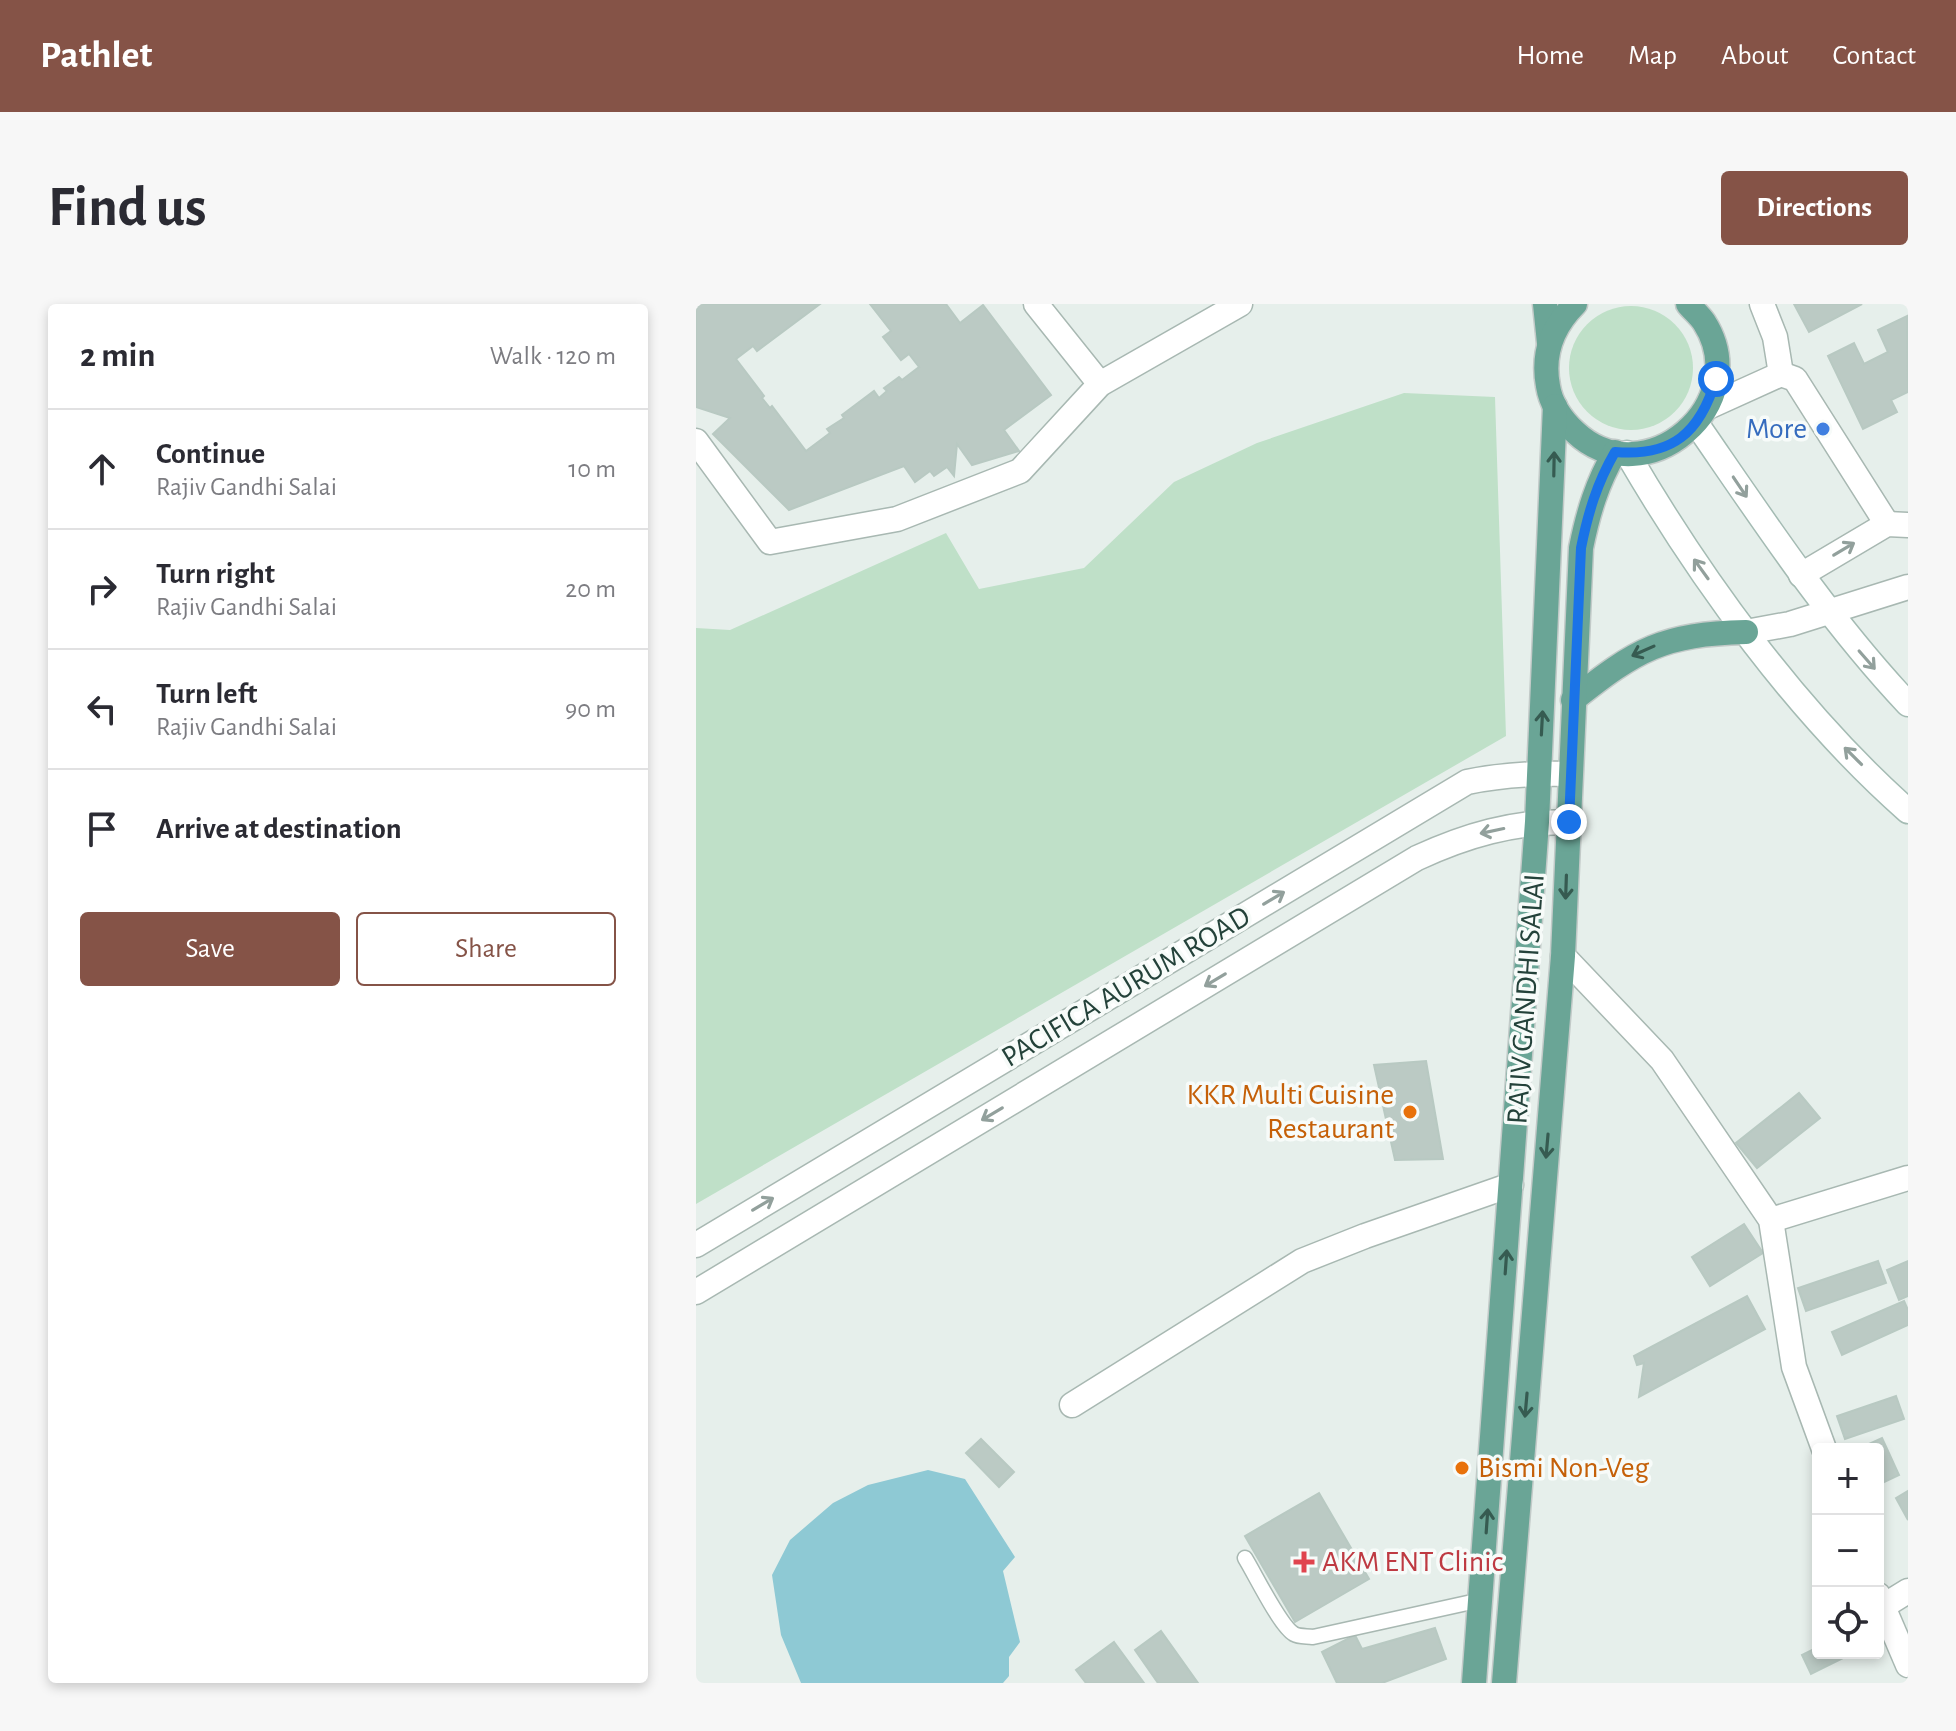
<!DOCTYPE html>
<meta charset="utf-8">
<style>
:root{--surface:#fff;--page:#f7f7f7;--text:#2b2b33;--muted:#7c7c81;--line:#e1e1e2;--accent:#855347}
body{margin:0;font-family:"Alegreya Sans",sans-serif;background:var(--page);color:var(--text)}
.controls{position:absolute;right:24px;bottom:24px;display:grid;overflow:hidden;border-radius:8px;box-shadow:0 4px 12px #0003}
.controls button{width:72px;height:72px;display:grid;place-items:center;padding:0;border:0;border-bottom:2px solid var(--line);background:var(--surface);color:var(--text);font:40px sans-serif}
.stop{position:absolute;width:24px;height:24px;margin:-18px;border:6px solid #1a73e8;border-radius:50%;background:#fff}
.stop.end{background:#1a73e8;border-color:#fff;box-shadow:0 2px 8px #0008}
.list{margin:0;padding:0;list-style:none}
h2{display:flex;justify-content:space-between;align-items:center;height:104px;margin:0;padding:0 32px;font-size:34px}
h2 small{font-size:26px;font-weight:400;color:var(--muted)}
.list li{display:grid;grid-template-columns:52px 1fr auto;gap:24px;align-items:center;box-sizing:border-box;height:120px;padding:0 32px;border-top:2px solid var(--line)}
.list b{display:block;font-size:30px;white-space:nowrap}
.list p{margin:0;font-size:26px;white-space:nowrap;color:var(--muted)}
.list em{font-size:26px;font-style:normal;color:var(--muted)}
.actions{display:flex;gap:16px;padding:24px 32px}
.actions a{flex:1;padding:18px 0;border:2px solid var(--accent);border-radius:8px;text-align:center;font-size:28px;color:var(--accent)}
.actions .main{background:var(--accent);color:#fff}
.icon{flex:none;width:44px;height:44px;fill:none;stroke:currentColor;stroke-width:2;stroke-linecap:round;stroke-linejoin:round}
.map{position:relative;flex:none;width:1212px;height:1379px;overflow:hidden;border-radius:8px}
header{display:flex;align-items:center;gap:48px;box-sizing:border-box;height:112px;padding:0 40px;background:var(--accent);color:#fff}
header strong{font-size:38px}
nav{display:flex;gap:44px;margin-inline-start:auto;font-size:28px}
.intro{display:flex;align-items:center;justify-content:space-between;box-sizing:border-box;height:192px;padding:0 48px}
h1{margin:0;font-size:56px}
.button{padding:20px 36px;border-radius:8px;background:var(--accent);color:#fff;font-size:28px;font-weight:700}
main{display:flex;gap:48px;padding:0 48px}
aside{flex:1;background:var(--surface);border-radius:8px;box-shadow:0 4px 12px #0003}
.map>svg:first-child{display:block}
</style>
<header>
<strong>Pathlet</strong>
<nav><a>Home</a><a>Map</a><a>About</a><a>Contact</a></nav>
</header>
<div class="intro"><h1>Find us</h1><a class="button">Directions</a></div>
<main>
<aside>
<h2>2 min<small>Walk · 120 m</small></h2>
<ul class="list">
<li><svg class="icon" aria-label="ahead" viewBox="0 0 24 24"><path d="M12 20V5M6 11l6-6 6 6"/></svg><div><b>Continue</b><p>Rajiv Gandhi Salai</p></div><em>10 m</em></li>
<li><svg class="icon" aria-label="right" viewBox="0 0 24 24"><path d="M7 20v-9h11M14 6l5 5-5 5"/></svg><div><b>Turn right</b><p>Rajiv Gandhi Salai</p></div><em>20 m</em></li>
<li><svg class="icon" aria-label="left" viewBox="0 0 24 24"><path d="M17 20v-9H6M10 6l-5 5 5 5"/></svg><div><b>Turn left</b><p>Rajiv Gandhi Salai</p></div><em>90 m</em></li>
<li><svg class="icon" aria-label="arrive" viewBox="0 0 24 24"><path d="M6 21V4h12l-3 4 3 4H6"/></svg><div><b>Arrive at destination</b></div></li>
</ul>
<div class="actions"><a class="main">Save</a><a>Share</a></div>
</aside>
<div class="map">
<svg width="1212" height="1379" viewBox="0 0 1212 1379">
<rect width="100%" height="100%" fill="#e6efeb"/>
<g fill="#bfe0c8">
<circle cx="935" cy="64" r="62"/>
<path d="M708 89 799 93 810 432 0 900V324L34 326 250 229 283 285 388 264 478 178 561 139Z"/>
</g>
<path fill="#8ec9d4" d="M232 1166 269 1175 319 1253 307 1267 324 1338 313 1353V1372L307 1379H105L85 1331 76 1271 94 1236 137 1199 172 1181Z"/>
<g fill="#bbcac4" stroke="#b8c9c2" stroke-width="2">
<path d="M0 0H124L61 47 57 42 40 55 68 92 66 94 74 104 76 102 110 147 134 129 131 125 148 114 146 111 178 87 183 94 191 87 188 84 203 73 206 76 223 63 213 50 205 56 187 33 195 27 174 0H250L264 19 287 1 355 91 308 126 323 147 276 161 261 140 258 172 251 163 238 172 234 167 219 178 208 162 93 206 17 130 34 114 0 103Z"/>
<path d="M1098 0H1166L1113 28Z"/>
<path d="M1211 12 1212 88 1195 96 1201 108 1167 125 1132 52 1158 39 1168 60 1192 48 1182 26Z"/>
<path d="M730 757 747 855 699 856 678 761Z"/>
<path d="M1103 789 1124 814 1061 864 1040 839Z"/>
<path d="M1048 920 1067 949 1014 982 996 953Z"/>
<path d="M1182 957 1190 979 1110 1007 1102 984Z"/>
<path d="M1212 957V992L1203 996 1191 966Z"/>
<path d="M1051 992 1069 1025 943 1093 948 1059 941 1061 938 1052Z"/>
<path d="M1208 997 1212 1006V1021L1146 1051 1136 1028Z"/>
<path d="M1200 1092 1208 1115 1149 1135 1141 1112Z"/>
<path d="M1186 1134 1203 1171 1182 1181V1145H1162Z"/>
<path d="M285 1135 318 1168 303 1183 270 1149Z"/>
<path d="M1212 1187V1216L1200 1194Z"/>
<path d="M623 1189 673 1275 599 1318 549 1232Z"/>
<path d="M739 1324 750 1355 686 1379H641L626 1348 659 1331 666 1345Z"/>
<path d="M465 1327 502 1379H462L439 1346Z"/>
<path d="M418 1338 448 1379H390L380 1366Z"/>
<path d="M1122 1343V1349H1157L1115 1370 1106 1351Z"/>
</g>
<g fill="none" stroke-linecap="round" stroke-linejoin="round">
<g stroke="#a8b8b2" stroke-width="17">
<path id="service" d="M549 1254C559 1270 584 1322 598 1330 603 1333 611 1332 617 1333L785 1296"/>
</g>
<g stroke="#a8b8b2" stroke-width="27">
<g id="minor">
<path d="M340 0 404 80"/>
<path d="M1066 0 1079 33 1085 70"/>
<path d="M1012 103 1085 70 1099 75 1191 220"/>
<path d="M0 137 74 238 201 215 324 167 404 80 544 0"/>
<path d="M1105 271 1191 220 1212 221"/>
<path d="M1050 328 1094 320 1212 283"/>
<path d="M867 652 966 756 1075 916 1098 1063 1128 1145"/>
<path d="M1075 916 1212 874"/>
<path d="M0 941 771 478C805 471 838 469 874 470"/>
<path d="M0 988 721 554C771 531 816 518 873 518"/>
<path d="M376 1101 606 957 669 932 815 881"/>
<path d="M1182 1291 1212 1361"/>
<path d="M1186 1303 1212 1287"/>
</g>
</g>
<g stroke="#a4bbb3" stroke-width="27">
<g id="secondary">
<path d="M1000 119C1067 216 1131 314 1212 400"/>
<path d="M931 149C1005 276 1102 410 1212 507"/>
</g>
</g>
<g stroke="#c2cac8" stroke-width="27">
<g id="primary">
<path d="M849 0 853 39"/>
<path d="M879 0C856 23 846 50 852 82 855 101 865 115 879 128 949 194 1060 99 1008 18 1004 12 997 6 992 0"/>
<path d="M877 396C941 345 967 330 1050 328"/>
<path d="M778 1379 841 518 859 102"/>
<path d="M808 1379 867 652 885 244C892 209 901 179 919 148"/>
</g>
</g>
<use href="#service" stroke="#fff" stroke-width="14"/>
<use href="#minor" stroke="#fff" stroke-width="24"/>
<use href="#secondary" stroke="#fff" stroke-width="24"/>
<use href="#primary" stroke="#6aa596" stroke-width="24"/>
</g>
<defs><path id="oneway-shaft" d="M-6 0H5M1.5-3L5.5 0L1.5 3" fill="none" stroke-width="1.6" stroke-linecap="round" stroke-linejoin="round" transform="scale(2)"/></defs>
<g stroke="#365b51">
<use href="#oneway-shaft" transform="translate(858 160) rotate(-89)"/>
<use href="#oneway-shaft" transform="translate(947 347) rotate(156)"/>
<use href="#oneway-shaft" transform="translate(846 419) rotate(-87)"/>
<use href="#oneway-shaft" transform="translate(870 583) rotate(92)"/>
<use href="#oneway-shaft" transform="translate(851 842) rotate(95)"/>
<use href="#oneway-shaft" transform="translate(810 958) rotate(-86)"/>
<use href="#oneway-shaft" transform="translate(830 1101) rotate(95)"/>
<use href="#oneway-shaft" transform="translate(791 1217) rotate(-86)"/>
</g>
<g stroke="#92a09c">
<use href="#oneway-shaft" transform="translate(1044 183) rotate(56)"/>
<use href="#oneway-shaft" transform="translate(1148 245) rotate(-31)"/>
<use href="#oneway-shaft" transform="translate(1005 265) rotate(-126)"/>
<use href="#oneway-shaft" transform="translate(1171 356) rotate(49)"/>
<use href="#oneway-shaft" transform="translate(1157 452) rotate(-135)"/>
<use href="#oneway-shaft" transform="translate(796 527) rotate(168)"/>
<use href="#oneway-shaft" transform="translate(578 594) rotate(-31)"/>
<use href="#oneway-shaft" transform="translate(519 676) rotate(149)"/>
<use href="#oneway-shaft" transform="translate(296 810) rotate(149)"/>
<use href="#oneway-shaft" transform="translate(67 900) rotate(-31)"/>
</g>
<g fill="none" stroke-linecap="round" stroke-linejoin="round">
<path stroke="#1a73e8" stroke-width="10" d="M873 518 885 244C892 209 901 179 919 148 976 153 1004 129 1020 75"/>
</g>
<circle fill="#3f7fe0" stroke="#f7fbf9" stroke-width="3" cx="1127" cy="125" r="8"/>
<g fill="#e8710a" stroke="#f7fbf9" stroke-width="3">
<circle cx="714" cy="808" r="8"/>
<circle cx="766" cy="1164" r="8"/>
</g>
<path fill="#e0444e" stroke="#f7fbf9" stroke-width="3" d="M604 1246h8v8h8v8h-8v8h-8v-8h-8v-8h8z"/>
<g text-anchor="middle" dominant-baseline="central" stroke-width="7" stroke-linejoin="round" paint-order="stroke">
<g font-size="30" fill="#366cbe" stroke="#f7fbf9" text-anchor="end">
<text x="1111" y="125">More</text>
</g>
<g font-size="30" fill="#24423a" stroke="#f7fbf9">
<text transform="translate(430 683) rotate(-31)">PACIFICA AURUM ROAD</text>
<text transform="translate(830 695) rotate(-86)">RAJIV GANDHI SALAI</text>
</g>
<g font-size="30" fill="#c56008" stroke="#f7fbf9" text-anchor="end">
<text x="698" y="791">KKR Multi Cuisine<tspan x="698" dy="34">Restaurant</tspan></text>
<text x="782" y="1164" text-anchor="start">Bismi Non-Veg</text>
</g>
<g font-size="30" fill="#be3a42" stroke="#f7fbf9" text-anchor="start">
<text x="626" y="1258">AKM ENT Clinic</text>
</g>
</g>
</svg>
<div class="controls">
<button>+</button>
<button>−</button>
<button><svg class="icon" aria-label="locate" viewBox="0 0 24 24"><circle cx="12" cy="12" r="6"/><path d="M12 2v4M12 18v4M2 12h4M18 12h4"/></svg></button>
</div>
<div class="stop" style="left:1020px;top:75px"></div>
<div class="stop end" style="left:873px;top:518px"></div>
</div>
</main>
